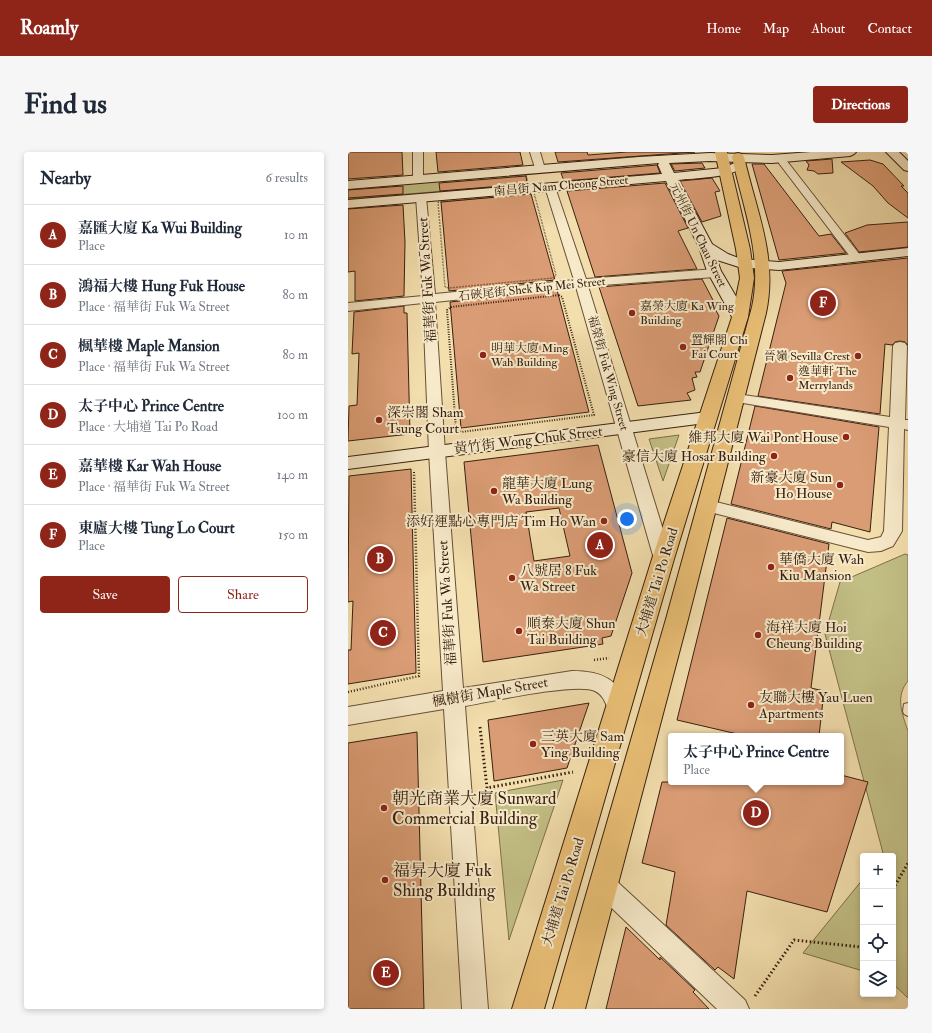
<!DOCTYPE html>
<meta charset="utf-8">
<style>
:root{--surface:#fff;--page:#f6f6f7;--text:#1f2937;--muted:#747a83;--line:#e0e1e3;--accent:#8f2418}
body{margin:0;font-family:"IM FELL Double Pica","Noto Serif TC",serif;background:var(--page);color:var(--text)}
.controls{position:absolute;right:12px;bottom:12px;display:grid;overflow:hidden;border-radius:4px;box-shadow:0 2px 6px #0003}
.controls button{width:36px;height:36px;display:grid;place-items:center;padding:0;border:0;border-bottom:1px solid var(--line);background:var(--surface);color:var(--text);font:20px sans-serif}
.you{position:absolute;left:279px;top:367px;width:14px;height:14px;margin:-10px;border:3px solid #fff;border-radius:50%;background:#1a73e8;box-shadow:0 0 0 6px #1a73e833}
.badge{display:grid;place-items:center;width:26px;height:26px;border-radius:50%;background:var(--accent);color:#fff;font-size:13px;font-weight:700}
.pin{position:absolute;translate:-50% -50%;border:2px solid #fff;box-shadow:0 1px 4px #0006}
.popup{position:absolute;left:320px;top:581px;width:176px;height:52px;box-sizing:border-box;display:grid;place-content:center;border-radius:4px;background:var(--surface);filter:drop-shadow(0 1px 3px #0005);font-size:13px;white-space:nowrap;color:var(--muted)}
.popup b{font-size:15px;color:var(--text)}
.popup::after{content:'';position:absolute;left:50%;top:100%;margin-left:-8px;border:8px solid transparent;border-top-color:var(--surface)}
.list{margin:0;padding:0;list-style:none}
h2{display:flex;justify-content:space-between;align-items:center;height:52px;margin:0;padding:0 16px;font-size:17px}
h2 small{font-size:13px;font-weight:400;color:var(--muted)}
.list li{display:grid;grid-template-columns:26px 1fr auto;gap:12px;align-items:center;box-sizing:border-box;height:60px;padding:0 16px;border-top:1px solid var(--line)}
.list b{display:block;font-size:15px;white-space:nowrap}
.list p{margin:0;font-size:13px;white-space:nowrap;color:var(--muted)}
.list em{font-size:13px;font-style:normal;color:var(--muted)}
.actions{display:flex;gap:8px;padding:12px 16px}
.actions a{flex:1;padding:9px 0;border:1px solid var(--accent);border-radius:4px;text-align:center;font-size:14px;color:var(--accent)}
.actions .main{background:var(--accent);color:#fff}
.icon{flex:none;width:22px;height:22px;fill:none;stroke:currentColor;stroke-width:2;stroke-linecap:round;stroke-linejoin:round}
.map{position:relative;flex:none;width:560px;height:857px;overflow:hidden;border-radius:4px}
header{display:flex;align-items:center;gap:24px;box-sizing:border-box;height:56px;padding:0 20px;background:var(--accent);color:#fff}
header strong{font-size:19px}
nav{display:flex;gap:22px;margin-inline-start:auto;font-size:14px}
.intro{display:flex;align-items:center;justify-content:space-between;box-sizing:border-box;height:96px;padding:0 24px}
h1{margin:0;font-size:28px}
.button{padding:10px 18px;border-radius:4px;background:var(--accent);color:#fff;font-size:14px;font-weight:700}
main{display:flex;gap:24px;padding:0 24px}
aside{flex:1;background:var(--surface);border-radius:4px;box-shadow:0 2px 6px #0003}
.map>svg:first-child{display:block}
</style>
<header>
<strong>Roamly</strong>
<nav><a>Home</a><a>Map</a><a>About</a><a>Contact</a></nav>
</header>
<div class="intro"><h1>Find us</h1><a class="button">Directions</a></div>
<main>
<aside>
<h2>Nearby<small>6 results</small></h2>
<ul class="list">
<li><span class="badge">A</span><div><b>嘉匯大廈 Ka Wui Building</b><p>Place</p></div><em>10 m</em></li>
<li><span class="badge">B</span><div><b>鴻福大樓 Hung Fuk House</b><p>Place · 福華街 Fuk Wa Street</p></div><em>80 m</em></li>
<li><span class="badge">C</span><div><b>楓華樓 Maple Mansion</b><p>Place · 福華街 Fuk Wa Street</p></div><em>80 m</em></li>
<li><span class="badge">D</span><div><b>太子中心 Prince Centre</b><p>Place · 大埔道 Tai Po Road</p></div><em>100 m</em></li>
<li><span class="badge">E</span><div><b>嘉華樓 Kar Wah House</b><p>Place · 福華街 Fuk Wa Street</p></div><em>140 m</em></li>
<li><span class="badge">F</span><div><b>東廬大樓 Tung Lo Court</b><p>Place</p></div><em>150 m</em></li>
</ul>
<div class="actions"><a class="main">Save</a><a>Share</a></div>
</aside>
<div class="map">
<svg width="560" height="857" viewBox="0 0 560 857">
<rect width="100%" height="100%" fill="#f3dead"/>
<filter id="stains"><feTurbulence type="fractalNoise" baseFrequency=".005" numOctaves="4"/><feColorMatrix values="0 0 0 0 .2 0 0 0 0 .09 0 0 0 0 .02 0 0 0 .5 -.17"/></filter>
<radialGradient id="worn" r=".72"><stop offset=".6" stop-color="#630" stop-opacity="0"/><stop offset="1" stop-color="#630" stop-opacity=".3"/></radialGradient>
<g fill="#c2bf85" stroke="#7d704a">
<path d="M178 22 180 32 0 47V37Z"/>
<path d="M331 283 315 329 301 287Z"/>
<path d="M557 402 560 403V529C547 544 554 562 560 579V846L545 832V704H533L535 701 477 482 492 430Z"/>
<path d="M215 628 161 788 147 641Z"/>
<path d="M515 727V819L455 801Z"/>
</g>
<g fill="#da9c74" stroke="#382010" fill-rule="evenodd">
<path d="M0 0H54L55 23 0 27Z"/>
<path d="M88 0H172L175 13 90 20Z"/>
<path d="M207 0H239L240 3 279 0H347L210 10Z"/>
<path d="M484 7 485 21 470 22 466 19 459 18 461 13 458 9Z"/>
<path d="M522 8 535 12 556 34H553L560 41V66L540 51 525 34 493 10Z"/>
<path d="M354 11 357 16 327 19 323 12Z"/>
<path d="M404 12H416L471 84 483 82 498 101 431 108Z"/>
<path d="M309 13 312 21 216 29 213 21Z"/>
<path d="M178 24 179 32 92 39 91 31Z"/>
<path d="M364 26 372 39 367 40 373 64 354 70 332 29Z"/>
<path d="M317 31 340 76 330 79 349 117 247 125 219 39Z"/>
<path d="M55 34V42L0 46V38Z"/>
<path d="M183 42 207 128 101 139 93 50Z"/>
<path d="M55 53 57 90 56 144 7 149V119L0 120V57Z"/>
<path d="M560 70V95L511 100 497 81 519 73Z"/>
<path d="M560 106V193L557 190 552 189 547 190 544 193 537 192 532 262 410 244 438 131 434 119Z"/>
<path d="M354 127 366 150 364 151 371 164 352 220H347L349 225 344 226 347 238 339 241 343 248 290 254 251 135Z"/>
<path d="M209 138 241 260 113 276 102 150Z"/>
<path d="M56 154V161H59L62 282 0 289 1 254 9 253 11 201 4 202 6 160Z"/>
<path d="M407 254 531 275 522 380 484 370 483 377 383 352Z"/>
<path d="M250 293 284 421 263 484 254 486 255 492 135 510 116 310ZM211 356 222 404 186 409 178 360Z"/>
<path d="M63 317 68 521 0 532V498H3L5 449 0 450 1 324Z"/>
<path d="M379 366 481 392 463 536 476 539 471 584H398L329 568Z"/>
<path d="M241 551 219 616 146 629 140 568Z"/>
<path d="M69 580 76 857H0V591Z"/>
<path d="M493 623 520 630 479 760 399 739 386 827 370 815 367 818 318 773 327 720 294 711 314 630H493Z"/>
<path d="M278 775 312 808V805L347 838 345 840 361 857H258Z"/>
</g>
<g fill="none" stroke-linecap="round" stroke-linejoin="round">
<g stroke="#675037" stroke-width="2">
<path id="lane" d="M560 551V564L556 562 555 559 556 552Z"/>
</g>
<g stroke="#675037" stroke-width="2">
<g id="street">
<path d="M65 0H75V27L70 30 65 27Z"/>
<path d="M182 0H192L197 17 196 19H188Z"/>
<path d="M432 3 435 4 512 103 514 105 512 107H504L427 6Z"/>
<path d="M202 32 207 35 238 127 367 117 371 118 373 121 371 124 367 125 240 134 324 407 321 412 315 414 309 412 306 407 228 135 87 150 97 300 115 536 224 519C254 519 272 527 280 557L277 563 270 566 263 563C258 554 257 544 247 539 229 530 140 550 117 554L140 857H114L96 557 0 573V555L95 539 81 300 75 151 0 159V151L75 144 68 45 73 42 78 45 87 142 226 128 197 35Z"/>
<path d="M552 190 557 191 559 194 557 268H560V278L556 277 554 379 545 394 533 399 520 400 354 358 352 354 354 350 360 348 520 388 533 385 536 379 541 275 389 250 384 249 382 246 384 243 389 242 542 265 545 194 547 191Z"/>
<path d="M255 720 263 724 397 848 401 857H369L247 740 243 732 247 724Z"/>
</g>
</g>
<g stroke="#382010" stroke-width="2">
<g id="secondary">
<path d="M463 0H508L506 2 502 4 424 11 362 9 321 11 326 21 375 16 389 10 393 11 395 14C386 26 345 26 330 28L364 92 380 102 393 107 431 110 560 96V104L431 118 391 115 369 108 373 119 400 165 398 168 392 170 386 168 384 165 359 119 351 95 318 29 0 56V48L314 22 310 13 311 11 0 37V29L291 5 362 1 424 3Z"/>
<path d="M538 0H551L560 9V19L556 18Z"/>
<path d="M359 260 365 262 368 266 365 270 0 317V305Z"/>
</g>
</g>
<g stroke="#382010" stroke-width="2">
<g id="primary">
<path d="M367 0H379L402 97 406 126 400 165 326 407 196 857H164L304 407 384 165 392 126 388 97Z"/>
<path d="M390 1 394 2 396 5C408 58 430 105 418 161L340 467 237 857H205L318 467 404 155C415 104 395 55 384 5L386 2Z"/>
</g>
</g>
<path stroke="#382010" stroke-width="1.5" stroke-dasharray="0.5 1" stroke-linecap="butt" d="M186 41 208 123 205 126 101 136 97 135 90 50Z"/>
<g stroke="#382010" stroke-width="2" stroke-dasharray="1 1.5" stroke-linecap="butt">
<path d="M211 143 214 145 246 263 113 280 108 277 99 158 103 155Z"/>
<path d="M66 320V322"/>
</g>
<g stroke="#382010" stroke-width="2.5" stroke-dasharray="1 2" stroke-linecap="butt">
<path d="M246 508 261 506"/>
<path d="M0 540 71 524 66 321"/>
</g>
<g stroke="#382010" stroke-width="3" stroke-dasharray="1.5 2.5" stroke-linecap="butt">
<path d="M132 575 139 636 225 620"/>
<path d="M545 737 560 711"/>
<path d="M407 844 446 788 513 795 515 791"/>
</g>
<use href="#lane" fill="#f7eaca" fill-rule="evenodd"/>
<use href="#street" fill="#f7eaca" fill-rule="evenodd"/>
<use href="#secondary" fill="#f7eaca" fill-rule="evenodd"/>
<use href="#primary" fill="#eabf76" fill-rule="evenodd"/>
</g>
<g fill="#8f2418" stroke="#f7eaca" stroke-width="1.5">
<circle cx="284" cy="161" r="4"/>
<circle cx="335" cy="195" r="4"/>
<circle cx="135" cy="203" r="4"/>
<circle cx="510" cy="204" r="4"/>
<circle cx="442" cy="226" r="4"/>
<circle cx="31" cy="268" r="4"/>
<circle cx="498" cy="285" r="4"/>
<circle cx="426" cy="304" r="4"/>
<circle cx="492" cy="333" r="4"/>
<circle cx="146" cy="339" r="4"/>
<circle cx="256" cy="369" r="4"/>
<circle cx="423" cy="415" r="4"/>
<circle cx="164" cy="426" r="4"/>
<circle cx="171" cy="479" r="4"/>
<circle cx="410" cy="483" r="4"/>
<circle cx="403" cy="553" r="4"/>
<circle cx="185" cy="592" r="4"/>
<circle cx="36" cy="656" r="4"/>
<circle cx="37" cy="728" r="4"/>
</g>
<g text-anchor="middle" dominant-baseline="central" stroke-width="4" stroke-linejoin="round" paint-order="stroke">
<g font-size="12" fill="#382010" stroke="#f7eaca">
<text transform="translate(213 34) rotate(-5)">南昌街 Nam Cheong Street</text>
<text transform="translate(350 83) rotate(64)">元州街 Un Chau Street</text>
<text transform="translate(184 137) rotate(-6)">石硤尾街 Shek Kip Mei Street</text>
<text transform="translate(260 221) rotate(74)">福榮街 Fuk Wing Street</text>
</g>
<g font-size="12" fill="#382010" stroke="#f7eaca" text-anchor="start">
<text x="292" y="154">嘉榮大廈 Ka Wing<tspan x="292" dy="14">Building</tspan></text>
<text x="343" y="188">置輝閣 Chi<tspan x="343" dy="14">Fai Court</tspan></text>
<text x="143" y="196">明華大廈 Ming<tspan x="143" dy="14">Wah Building</tspan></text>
<text x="502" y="204" text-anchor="end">晉嶺 Sevilla Crest</text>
<text x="450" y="219">逸華軒 The<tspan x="450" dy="14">Merrylands</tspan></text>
</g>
<g font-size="14" fill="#382010" stroke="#f7eaca">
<text transform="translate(79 128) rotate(-94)">福華街 Fuk Wa Street</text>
<text transform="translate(180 288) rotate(-7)">黃竹街 Wong Chuk Street</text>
<text transform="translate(309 430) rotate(-73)">大埔道 Tai Po Road</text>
<text transform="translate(99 451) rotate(-94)">福華街 Fuk Wa Street</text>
<text transform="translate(142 540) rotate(-10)">楓樹街 Maple Street</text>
<text transform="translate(215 740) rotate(-73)">大埔道 Tai Po Road</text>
</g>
<g font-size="14" fill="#382010" stroke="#f7eaca" text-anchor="start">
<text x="39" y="260">深崇閣 Sham<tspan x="39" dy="16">Tsung Court</tspan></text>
<text x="490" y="285" text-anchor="end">維邦大廈 Wai Pont House</text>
<text x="418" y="304" text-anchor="end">豪信大廈 Hosar Building</text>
<text x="484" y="325" text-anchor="end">新豪大廈 Sun<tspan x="484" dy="16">Ho House</tspan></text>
<text x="154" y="331">龍華大廈 Lung<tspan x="154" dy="16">Wa Building</tspan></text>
<text x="248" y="369" text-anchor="end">添好運點心專門店 Tim Ho Wan</text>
<text x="431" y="407">華僑大廈 Wah<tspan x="431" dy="16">Kiu Mansion</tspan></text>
<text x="172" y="418">八號居 8 Fuk<tspan x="172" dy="16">Wa Street</tspan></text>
<text x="179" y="471">順泰大廈 Shun<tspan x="179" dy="16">Tai Building</tspan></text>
<text x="418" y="475">海祥大廈 Hoi<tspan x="418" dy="16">Cheung Building</tspan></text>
<text x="411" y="545">友聯大樓 Yau Luen<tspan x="411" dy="16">Apartments</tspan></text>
<text x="193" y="584">三英大廈 Sam<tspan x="193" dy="16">Ying Building</tspan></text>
</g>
<g font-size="17" fill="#382010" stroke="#f7eaca" text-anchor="start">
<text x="44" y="646">朝光商業大廈 Sunward<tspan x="44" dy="20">Commercial Building</tspan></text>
<text x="45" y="718">福昇大廈 Fuk<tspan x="45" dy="20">Shing Building</tspan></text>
</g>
</g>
<rect width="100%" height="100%" filter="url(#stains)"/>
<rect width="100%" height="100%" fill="url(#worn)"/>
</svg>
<div class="controls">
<button>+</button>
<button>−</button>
<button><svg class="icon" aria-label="locate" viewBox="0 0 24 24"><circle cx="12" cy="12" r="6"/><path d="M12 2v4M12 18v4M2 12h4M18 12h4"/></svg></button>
<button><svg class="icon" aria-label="layers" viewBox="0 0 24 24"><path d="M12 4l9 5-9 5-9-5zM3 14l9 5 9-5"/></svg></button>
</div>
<div class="you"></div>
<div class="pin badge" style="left:252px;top:393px">A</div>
<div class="pin badge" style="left:32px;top:407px">B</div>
<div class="pin badge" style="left:35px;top:481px">C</div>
<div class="pin badge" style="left:408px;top:661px">D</div>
<div class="popup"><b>太子中心 Prince Centre</b>Place</div>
<div class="pin badge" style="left:38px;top:821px">E</div>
<div class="pin badge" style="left:475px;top:151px">F</div>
</div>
</main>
